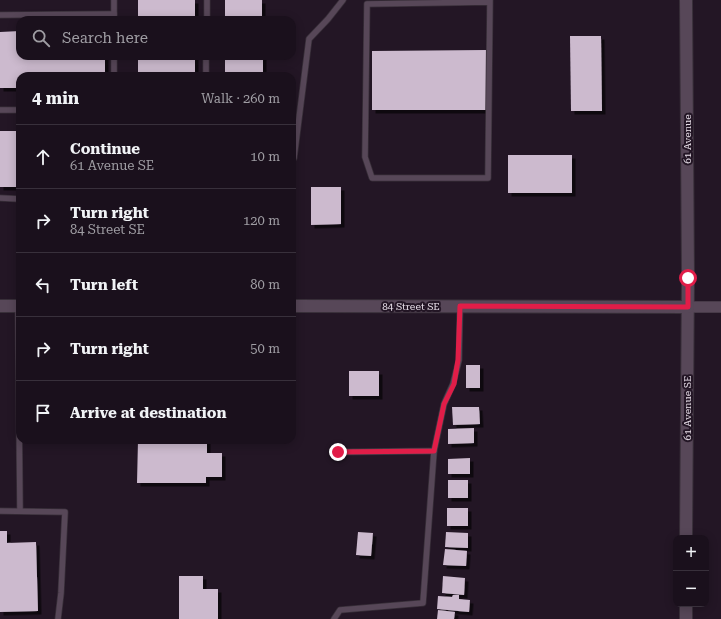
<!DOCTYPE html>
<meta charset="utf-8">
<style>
:root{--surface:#1a101c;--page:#231925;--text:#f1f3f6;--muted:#9f9da3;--line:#38303b}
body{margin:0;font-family:"Roboto Serif",serif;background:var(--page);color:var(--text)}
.controls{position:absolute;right:12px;bottom:12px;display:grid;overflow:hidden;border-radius:8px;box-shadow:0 2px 10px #0003}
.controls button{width:36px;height:36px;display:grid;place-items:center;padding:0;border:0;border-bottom:1px solid var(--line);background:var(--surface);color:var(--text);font:20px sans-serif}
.stop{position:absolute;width:12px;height:12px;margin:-9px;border:3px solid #e11d48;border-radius:50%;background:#fff}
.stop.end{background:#e11d48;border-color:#fff;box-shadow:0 1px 4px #0008}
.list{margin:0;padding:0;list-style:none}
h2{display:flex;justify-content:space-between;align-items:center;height:52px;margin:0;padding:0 16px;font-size:17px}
h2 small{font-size:13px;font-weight:400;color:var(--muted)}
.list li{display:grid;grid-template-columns:26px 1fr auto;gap:12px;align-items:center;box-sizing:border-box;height:64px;padding:0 16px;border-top:1px solid var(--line)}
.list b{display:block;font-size:15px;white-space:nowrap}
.list p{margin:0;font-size:13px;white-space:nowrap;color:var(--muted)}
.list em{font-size:13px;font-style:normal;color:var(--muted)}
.icon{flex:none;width:22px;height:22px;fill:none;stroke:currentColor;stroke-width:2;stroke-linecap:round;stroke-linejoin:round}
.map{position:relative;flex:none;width:721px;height:619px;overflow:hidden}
.search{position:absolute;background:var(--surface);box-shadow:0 2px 10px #0003;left:16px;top:16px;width:280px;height:44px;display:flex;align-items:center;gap:10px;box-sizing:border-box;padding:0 14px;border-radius:12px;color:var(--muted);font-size:15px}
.panel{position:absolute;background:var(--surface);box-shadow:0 2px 10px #0003;left:16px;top:72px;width:280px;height:372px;border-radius:12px}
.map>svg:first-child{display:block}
</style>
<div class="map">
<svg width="721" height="619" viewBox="0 0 721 619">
<defs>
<filter id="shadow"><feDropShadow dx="3.5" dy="3.5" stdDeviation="0" flood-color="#0009"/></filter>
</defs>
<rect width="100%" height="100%" fill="#231625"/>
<g fill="#ccbace" filter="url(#shadow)">
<rect x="138" y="0" width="57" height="20"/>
<rect x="225" y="0" width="37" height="20"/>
<path d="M20 31V56H105V76H20V88H0V32Z"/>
<path d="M570 36H601L602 111H571Z"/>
<path d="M486 50V110H372V51Z"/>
<rect x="138" y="56" width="57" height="20"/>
<rect x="225" y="56" width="38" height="20"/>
<rect x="0" y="131" width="20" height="56"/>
<rect x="508" y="155" width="64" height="38"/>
<path d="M311 187H341V224L311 225Z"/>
<rect x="466" y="365" width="14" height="23"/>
<rect x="349" y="371" width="30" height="25"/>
<path d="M452 407H479L480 424 453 425Z"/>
<path d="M474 428V443L448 444V429Z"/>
<path d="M138 440H207V453H222V477H206V483H137Z"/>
<path d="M470 458V474H448V459Z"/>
<rect x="448" y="480" width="20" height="18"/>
<rect x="447" y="508" width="21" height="18"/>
<path d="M0 531H7V543L36 542 38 611 0 612Z"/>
<path d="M358 532 373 533 371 556 356 555Z"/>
<path d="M446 532 468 533V548L445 547Z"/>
<path d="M445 549 467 551 466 566 443 565Z"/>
<path d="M179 576H203V589H218V619H179Z"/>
<path d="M443 576 465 578 464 595 442 593Z"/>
<path d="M453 595H459V599L470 600 469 612 437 609 438 596 452 597Z"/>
<path d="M438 610 455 612 454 619H437Z"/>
</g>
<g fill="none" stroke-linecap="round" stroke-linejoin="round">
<g stroke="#382f39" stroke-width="7">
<g id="lane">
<path d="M490 2 367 4 365 157 372 178H488L490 0"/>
<path d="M0 15 114 14"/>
<path d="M114 20V0"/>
<path d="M207 20V0"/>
<path d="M114 56V76"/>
<path d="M206 76V56"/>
<path d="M0 110H20"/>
<path d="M292 158H294L309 39 328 19 343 0"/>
<path d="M0 198 20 199"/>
<path d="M18 306 20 510"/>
<path d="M338 452 434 451"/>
<path d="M0 511 65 512 61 593 58 619"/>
<path d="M334 619 340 610 423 603 434 451 444 404 453 384 459 360 460 306"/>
</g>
</g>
<g stroke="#382f39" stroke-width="12">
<path id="street" d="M688 307H721"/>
</g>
<g stroke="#382f39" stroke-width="14">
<g id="secondary">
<path d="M686 0 688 278 686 538"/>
<path d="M0 306H20"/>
<path d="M292 306 688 307"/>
<path d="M686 619V604"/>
</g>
</g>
<use href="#lane" stroke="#574758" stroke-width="5.5"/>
<use href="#street" stroke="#574758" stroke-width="11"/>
<use href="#secondary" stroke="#574758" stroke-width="12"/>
</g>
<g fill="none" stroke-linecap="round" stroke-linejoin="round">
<path stroke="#e11d48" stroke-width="5" d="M338 452 434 451 444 404 454 384 458 360 460 306 688 307V278"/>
</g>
<g text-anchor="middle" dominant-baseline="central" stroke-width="4" stroke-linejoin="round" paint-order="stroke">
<g font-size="10" fill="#e8dfe9" stroke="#231625">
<text transform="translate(687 139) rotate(-90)">61 Avenue</text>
<text x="411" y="306">84 Street SE</text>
<text transform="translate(687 408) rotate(-90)">61 Avenue SE</text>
</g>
</g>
</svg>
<div class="controls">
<button>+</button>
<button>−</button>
</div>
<div class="stop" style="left:688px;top:278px"></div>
<div class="stop end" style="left:338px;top:452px"></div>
<div class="search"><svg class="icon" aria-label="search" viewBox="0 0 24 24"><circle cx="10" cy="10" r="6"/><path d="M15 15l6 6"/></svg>Search here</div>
<section class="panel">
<h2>4 min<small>Walk · 260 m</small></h2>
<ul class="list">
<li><svg class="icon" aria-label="ahead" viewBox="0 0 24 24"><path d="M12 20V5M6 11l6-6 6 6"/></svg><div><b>Continue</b><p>61 Avenue SE</p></div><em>10 m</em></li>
<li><svg class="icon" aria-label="right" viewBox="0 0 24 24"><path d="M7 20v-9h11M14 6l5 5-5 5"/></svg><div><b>Turn right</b><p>84 Street SE</p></div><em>120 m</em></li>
<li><svg class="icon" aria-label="left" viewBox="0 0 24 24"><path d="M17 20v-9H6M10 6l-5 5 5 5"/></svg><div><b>Turn left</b></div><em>80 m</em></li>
<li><svg class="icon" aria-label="right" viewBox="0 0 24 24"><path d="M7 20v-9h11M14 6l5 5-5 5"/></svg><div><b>Turn right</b></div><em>50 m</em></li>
<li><svg class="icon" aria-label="arrive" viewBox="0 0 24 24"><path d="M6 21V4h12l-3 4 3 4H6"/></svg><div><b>Arrive at destination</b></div></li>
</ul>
</section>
</div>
